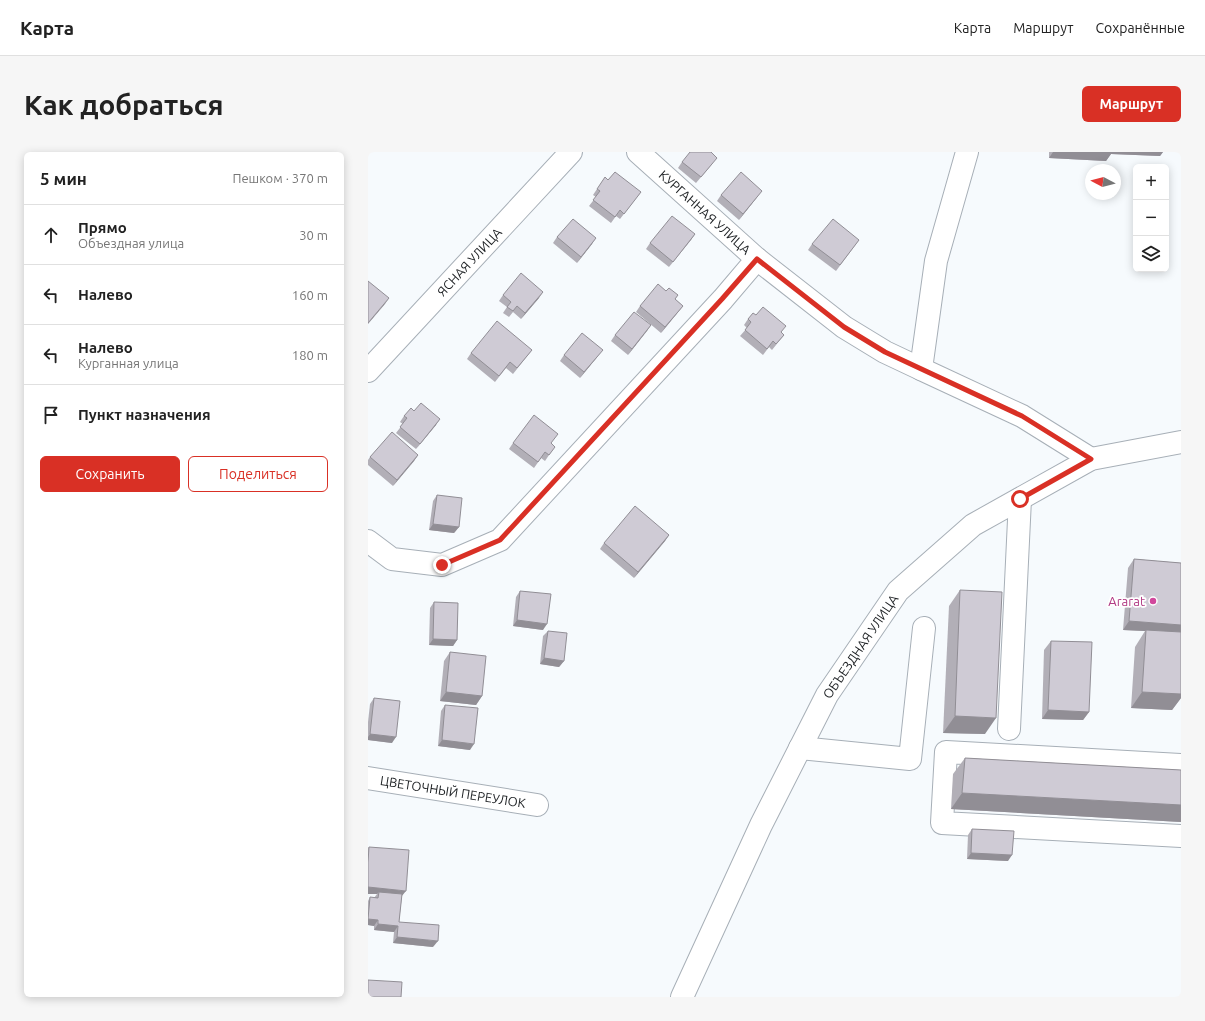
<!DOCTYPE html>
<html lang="ru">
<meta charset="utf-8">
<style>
:root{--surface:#fff;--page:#f6f6f6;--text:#222;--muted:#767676;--line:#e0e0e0;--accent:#d93025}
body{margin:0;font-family:Ubuntu,sans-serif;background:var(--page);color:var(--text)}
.controls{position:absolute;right:12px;top:12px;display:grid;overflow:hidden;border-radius:6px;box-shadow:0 2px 10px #0003}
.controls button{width:36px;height:36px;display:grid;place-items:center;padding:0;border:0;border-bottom:1px solid var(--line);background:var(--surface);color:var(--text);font:20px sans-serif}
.compass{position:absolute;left:717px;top:12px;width:36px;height:36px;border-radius:50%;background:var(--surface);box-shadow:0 2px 10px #0003;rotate:277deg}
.stop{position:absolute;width:12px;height:12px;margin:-9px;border:3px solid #d93025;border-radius:50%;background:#fff}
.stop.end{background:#d93025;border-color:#fff;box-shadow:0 1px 4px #0008}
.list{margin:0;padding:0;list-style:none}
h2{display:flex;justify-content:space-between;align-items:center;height:52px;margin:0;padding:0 16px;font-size:17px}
h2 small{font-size:13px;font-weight:400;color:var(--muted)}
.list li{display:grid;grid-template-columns:26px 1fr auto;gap:12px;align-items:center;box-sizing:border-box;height:60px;padding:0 16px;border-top:1px solid var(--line)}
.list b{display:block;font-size:15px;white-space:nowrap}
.list p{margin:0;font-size:13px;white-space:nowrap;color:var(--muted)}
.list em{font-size:13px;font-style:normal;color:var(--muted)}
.actions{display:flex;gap:8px;padding:12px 16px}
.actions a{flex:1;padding:9px 0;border:1px solid var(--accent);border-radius:6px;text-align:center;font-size:14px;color:var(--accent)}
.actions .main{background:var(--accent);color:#fff}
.icon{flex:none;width:22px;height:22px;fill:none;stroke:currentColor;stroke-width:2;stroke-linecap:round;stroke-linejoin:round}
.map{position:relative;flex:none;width:813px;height:845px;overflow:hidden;border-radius:6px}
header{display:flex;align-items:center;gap:24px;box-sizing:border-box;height:56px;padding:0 20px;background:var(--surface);border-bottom:1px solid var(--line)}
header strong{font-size:19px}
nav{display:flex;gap:22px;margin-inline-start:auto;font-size:14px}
.intro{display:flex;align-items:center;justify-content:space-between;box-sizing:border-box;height:96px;padding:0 24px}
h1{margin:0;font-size:28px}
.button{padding:10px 18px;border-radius:6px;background:var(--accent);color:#fff;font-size:14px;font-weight:700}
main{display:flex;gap:24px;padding:0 24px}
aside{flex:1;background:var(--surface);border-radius:6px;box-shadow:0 2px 10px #0003}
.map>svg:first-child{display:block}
</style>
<header>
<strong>Карта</strong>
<nav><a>Карта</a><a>Маршрут</a><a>Сохранённые</a></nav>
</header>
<div class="intro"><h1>Как добраться</h1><a class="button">Маршрут</a></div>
<main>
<aside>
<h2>5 мин<small>Пешком · 370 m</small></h2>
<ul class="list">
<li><svg class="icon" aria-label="ahead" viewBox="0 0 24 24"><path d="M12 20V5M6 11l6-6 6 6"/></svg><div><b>Прямо</b><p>Объездная улица</p></div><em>30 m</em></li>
<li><svg class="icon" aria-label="left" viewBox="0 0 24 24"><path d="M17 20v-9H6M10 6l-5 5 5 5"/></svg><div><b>Налево</b></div><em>160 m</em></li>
<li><svg class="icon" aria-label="left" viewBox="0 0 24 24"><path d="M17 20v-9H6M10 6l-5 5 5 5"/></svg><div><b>Налево</b><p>Курганная улица</p></div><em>180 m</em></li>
<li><svg class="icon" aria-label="arrive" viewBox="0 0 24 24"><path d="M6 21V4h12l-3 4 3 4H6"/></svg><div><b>Пункт назначения</b></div></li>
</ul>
<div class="actions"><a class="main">Сохранить</a><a>Поделиться</a></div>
</aside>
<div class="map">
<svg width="813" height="845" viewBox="0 0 813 845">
<rect width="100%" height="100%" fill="#f6fafd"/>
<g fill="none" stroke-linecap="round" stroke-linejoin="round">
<g stroke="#a7afb7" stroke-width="24">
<g id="minor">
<path d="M599 0 568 109 553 217 654 264 723 307"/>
<path d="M389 107 476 175 517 200 553 217"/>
<path id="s1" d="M0 219 203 0"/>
<path d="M0 389 24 407 74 413 132 388 355 147 389 107 270 0"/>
<path d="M641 577 652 347"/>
<path d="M432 596 542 607 556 476"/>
<path d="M813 613 578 600 574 671 813 684"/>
<path id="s2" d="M0 626 169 653"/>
<path id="s3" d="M314 845 393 673 459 543 530 439 605 373 723 307 813 290"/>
</g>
</g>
<use href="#minor" stroke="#fff" stroke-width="22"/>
</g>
<g fill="#b2afb7">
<path d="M681 0H795L792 4 743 2 738 9 681 6Z"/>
<path d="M314 10 345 11 328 31 310 16Z"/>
<path d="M240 28 273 40 252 67 248 64 243 71 221 54 228 45 225 43 229 37Z"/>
<path d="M353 43 390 44 371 68 349 49Z"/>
<path d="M327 82 301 115 278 97 282 91Z"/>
<path d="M189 85 224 92 209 111 185 91Z"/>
<path d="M491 88 468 119 440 98 444 92Z"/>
<path d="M298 139 310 143 307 147 315 154 293 181 268 160 272 154Z"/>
<path d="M135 143 171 146 153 167 145 160 141 165 135 161 139 155 131 149Z"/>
<path d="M380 167 413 180 416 183 404 198 401 195 395 203 372 184 379 176 376 173Z"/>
<path d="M283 173 260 203 243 189 247 183Z"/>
<path d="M164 198 145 222 138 216 127 230 99 207 103 201Z"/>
<path d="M196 203 230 204 212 226 192 209Z"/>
<path d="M36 264 68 273 48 297 28 281 35 272 32 270Z"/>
<path d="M145 291H183V300L177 309 173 306 166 316 141 297Z"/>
<path d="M50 303 46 309 25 334 0 313V308L2 305Z"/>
<path d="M69 343 91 375 86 381 61 378 65 349Z"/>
<path d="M301 383 297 389 266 426 232 397 236 391Z"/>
<path d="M766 407 813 411V546L804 558 763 556 767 495 777 479 755 478 760 416Z"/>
<path d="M592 438 617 582 575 581 581 454Z"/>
<path d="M152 439 175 478 145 474 148 445Z"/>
<path d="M66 450 89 488 85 494 61 493 62 456Z"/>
<path d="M180 479 196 509 191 515 172 512 175 484Z"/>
<path d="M683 489 721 560 715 568 674 567 676 498Z"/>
<path d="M82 500 114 544 108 553 72 549 76 509Z"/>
<path d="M6 546 24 591 0 588V570L2 552Z"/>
<path d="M77 553 102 598 70 594 73 559Z"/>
<path d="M597 606 813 618V670L583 657 585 622Z"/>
<path d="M604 677 640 709 599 707 600 683Z"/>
<path d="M1 695 34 744 31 770 65 795 25 791 26 780 6 778V774L0 773V749L2 745 6 746 9 742H0V696Z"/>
</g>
<g fill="#918e95">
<path d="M685 0H795L792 4 743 2 738 9 681 6Z"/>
<path d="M394 39 390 44 371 68 375 62Z"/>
<path d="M327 82 323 88 301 115 305 110Z"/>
<path d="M228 86 224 92 209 111 213 105Z"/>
<path d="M175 140 171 146 153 167 157 161Z"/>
<path d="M21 146 17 152 0 172V171Z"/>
<path d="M315 154 311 159 293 181 297 175Z"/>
<path d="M283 173 279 179 260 203 264 197Z"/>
<path d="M235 198 230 204 212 226 216 220Z"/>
<path d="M72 267 68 273 48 297Z"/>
<path d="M50 303 46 309 25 334 29 328Z"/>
<path d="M65 372 91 375 86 381 61 378Z"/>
<path d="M301 383 297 389 266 426 270 420Z"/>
<path d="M149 468 179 472 175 478 145 474Z"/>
<path d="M761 469 813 473V482L778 478 777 479 755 478Z"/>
<path d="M65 487 89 488 85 494 61 493Z"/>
<path d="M176 506 196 509 191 515 172 512Z"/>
<path d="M78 540 114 544 108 553 72 549Z"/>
<path d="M774 540 813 542V546L804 558 763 556Z"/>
<path d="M680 558 721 560 715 568 674 567Z"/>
<path d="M587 564 628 566 617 582 575 581Z"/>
<path d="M2 582 28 585 24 591 0 588V585Z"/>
<path d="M74 588 106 592 102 598 70 594Z"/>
<path d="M594 641 813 653V670L583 657Z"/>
<path d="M603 701 644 703 640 709 599 707Z"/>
<path d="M0 735 38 739 33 745 11 740 9 742H0Z"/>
<path d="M0 767 10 768 6 774 0 773Z"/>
<path d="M10 772 30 774 26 780 6 778Z"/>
<path d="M29 785 70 789 65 795 25 791Z"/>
</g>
<g fill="#cfcbd5" stroke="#918e95">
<path d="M322 0H343L349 6 333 25 314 10Z"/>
<path d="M247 20 273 40 256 62 252 58 247 65 225 48 232 39 229 37 237 25 240 28Z"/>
<path d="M373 20 394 39 375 62 353 43Z"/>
<path d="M304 64 327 82 305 110 282 91Z"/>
<path d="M205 67 228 86 213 105 189 85Z"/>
<path d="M465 67 491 88 472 113 444 92Z"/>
<path d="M153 121 175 140 157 161 149 154 145 159 139 155 143 150 135 143Z"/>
<path d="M0 129 21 146 0 171Z"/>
<path d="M290 132 298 139 301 136 310 143 307 147 315 154 297 175 272 154Z"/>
<path d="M395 155 418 174 413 180 416 183 408 192 405 189 399 197 377 178 383 170 380 167 385 161 388 163Z"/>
<path d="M266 160 283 173 264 197 247 183Z"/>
<path d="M129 169 164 198 149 216 142 210 131 224 103 201Z"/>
<path d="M214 181 235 198 216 220 196 203Z"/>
<path d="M53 251 72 267 52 292 32 275 39 266 36 264 43 256 46 259Z"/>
<path d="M166 263 190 282 183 291 187 295 181 303 177 300 170 310 145 291Z"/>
<path d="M24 280 50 303 29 328 2 305Z"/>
<path d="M69 343 94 346 91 375 65 372Z"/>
<path d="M267 354 301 383 270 420 236 391Z"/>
<path d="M766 407 813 411V473L761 469Z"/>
<path d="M592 438 634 440 628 566 587 564Z"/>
<path d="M152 439 183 442 179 472 149 468Z"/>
<path d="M66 450 90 451 89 488 65 487Z"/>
<path d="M778 478 813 480V542L774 540Z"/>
<path d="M180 479 199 481 196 509 176 506Z"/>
<path d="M683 489 724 490 721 560 680 558Z"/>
<path d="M82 500 118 504 114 544 78 540Z"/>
<path d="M6 546 32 549 28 585 2 582Z"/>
<path d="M77 553 110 556 106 592 74 588Z"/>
<path d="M597 606 813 618V653L594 641Z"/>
<path d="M604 677 646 679 644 703 603 701Z"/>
<path d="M1 695 41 698 38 739 0 735V710Z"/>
<path d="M11 740 34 742 31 770 71 773 70 789 29 785 30 774 10 772V768L0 767 2 745 10 746Z"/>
<path d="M0 828 34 830 33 845H0Z"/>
</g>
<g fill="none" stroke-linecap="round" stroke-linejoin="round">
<path stroke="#d93025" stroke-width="5" d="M74 413 132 388 354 147 389 107 476 175 517 200 654 264 723 307 652 347"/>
</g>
<circle fill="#d1479c" stroke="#fff" stroke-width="1.5" cx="785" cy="449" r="4"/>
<g text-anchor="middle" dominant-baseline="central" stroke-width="3.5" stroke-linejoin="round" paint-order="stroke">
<g font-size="13" fill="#1d2023" stroke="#fff">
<text transform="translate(337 60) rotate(42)">КУРГАННАЯ УЛИЦА</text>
<text stroke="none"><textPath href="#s1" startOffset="149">ЯСНАЯ УЛИЦА</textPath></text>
<text stroke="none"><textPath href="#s3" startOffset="394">ОБЪЕЗДНАЯ УЛИЦА</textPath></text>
<text stroke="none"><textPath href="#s2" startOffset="86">ЦВЕТОЧНЫЙ ПЕРЕУЛОК</textPath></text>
</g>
<g font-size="13" fill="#b23c85" stroke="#fff" text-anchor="end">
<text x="777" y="449">Ararat</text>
</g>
</g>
</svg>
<div class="controls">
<button>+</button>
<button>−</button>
<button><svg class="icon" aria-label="layers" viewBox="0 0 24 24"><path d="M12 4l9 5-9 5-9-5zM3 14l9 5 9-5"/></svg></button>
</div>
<svg class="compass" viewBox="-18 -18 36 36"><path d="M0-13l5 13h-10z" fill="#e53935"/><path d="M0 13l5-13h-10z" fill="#767676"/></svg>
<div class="stop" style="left:652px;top:347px"></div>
<div class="stop end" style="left:74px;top:413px"></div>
</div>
</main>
